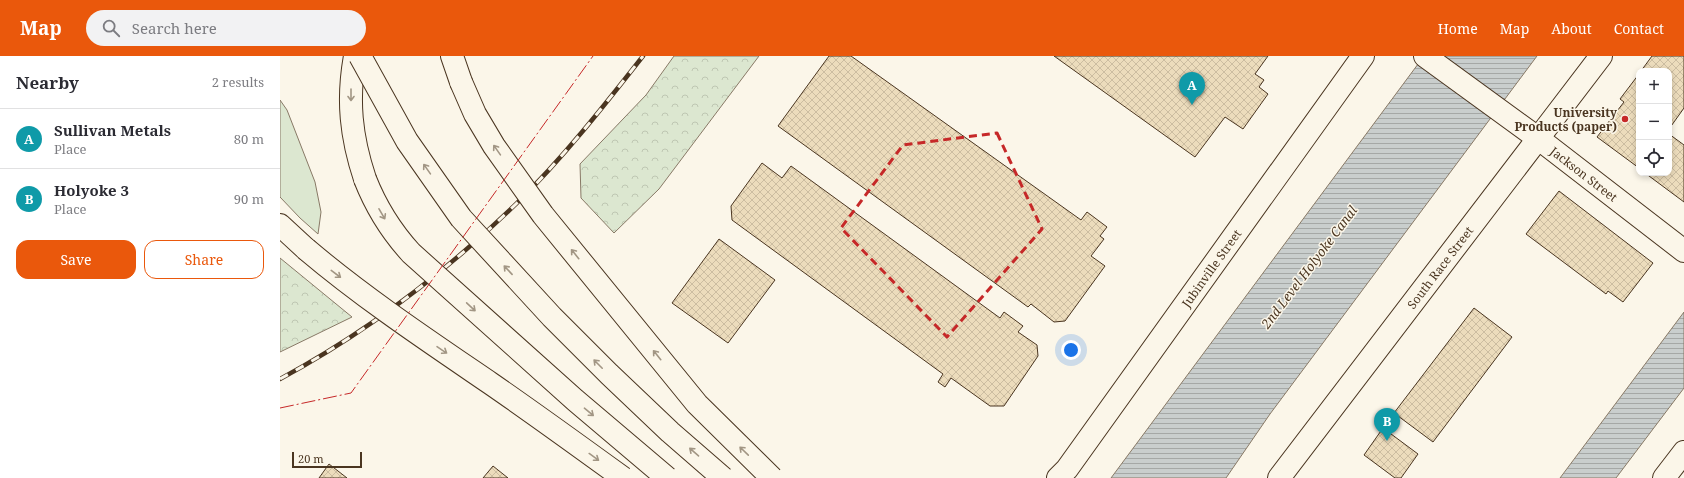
<!DOCTYPE html>
<meta charset="utf-8">
<style>
:root{--surface:#fff;--page:#f2f2f3;--text:#2b2b33;--muted:#7c7c81;--line:#e1e1e2;--accent:#ea580c}
body{margin:0;font-family:"Noto Serif",serif;background:var(--page);color:var(--text)}
.controls{position:absolute;right:12px;top:12px;display:grid;overflow:hidden;border-radius:8px;box-shadow:0 2px 6px #0003}
.controls button{width:36px;height:36px;display:grid;place-items:center;padding:0;border:0;border-bottom:1px solid var(--line);background:var(--surface);color:var(--text);font:20px sans-serif}
.scale{position:absolute;left:12px;bottom:10px;width:70px;box-sizing:border-box;padding-left:4px;border:2px solid #4a3520;border-top:0;font-size:11px;line-height:14px;white-space:nowrap;color:#4a3520;-webkit-text-stroke:3px #fbf6e9;paint-order:stroke}
.you{position:absolute;left:791px;top:294px;width:14px;height:14px;margin:-10px;border:3px solid #fff;border-radius:50%;background:#1a73e8;box-shadow:0 0 0 6px #1a73e833}
.badge{display:grid;place-items:center;width:26px;height:26px;border-radius:50%;background:var(--accent);color:#fff;font-size:13px;font-weight:700}
.pin{position:absolute;translate:-50% -33px;filter:drop-shadow(0 1px 2px #0008)}
.pin::after{content:'';position:absolute;top:21px;width:14px;height:12px;background:inherit;clip-path:polygon(0 0,100% 0,50% 100%)}
.list{margin:0;padding:0;list-style:none}
h2{display:flex;justify-content:space-between;align-items:center;height:52px;margin:0;padding:0 16px;font-size:17px}
h2 small{font-size:13px;font-weight:400;color:var(--muted)}
.list li{display:grid;grid-template-columns:26px 1fr auto;gap:12px;align-items:center;box-sizing:border-box;height:60px;padding:0 16px;border-top:1px solid var(--line)}
.list b{display:block;font-size:15px;white-space:nowrap}
.list p{margin:0;font-size:13px;white-space:nowrap;color:var(--muted)}
.list em{font-size:13px;font-style:normal;color:var(--muted)}
.actions{display:flex;gap:8px;padding:12px 16px}
.actions a{flex:1;padding:9px 0;border:1px solid var(--accent);border-radius:12px;text-align:center;font-size:14px;color:var(--accent)}
.actions .main{background:var(--accent);color:#fff}
.icon{flex:none;width:22px;height:22px;fill:none;stroke:currentColor;stroke-width:2;stroke-linecap:round;stroke-linejoin:round}
.map{position:relative;flex:none;width:1404px;height:422px;overflow:hidden}
header{display:flex;align-items:center;gap:24px;box-sizing:border-box;height:56px;padding:0 20px;background:var(--accent);color:#fff}
header strong{font-size:19px}
nav{display:flex;gap:22px;margin-inline-start:auto;font-size:14px}
.search{width:280px;height:36px;background:var(--page);display:flex;align-items:center;gap:10px;box-sizing:border-box;padding:0 14px;border-radius:22px;color:var(--muted);font-size:15px}
main{display:flex}
aside{flex:1;background:var(--surface)}
.map>svg:first-child{display:block}
</style>
<header>
<strong>Map</strong>
<div class="search"><svg class="icon" aria-label="search" viewBox="0 0 24 24"><circle cx="10" cy="10" r="6"/><path d="M15 15l6 6"/></svg>Search here</div>
<nav><a>Home</a><a>Map</a><a>About</a><a>Contact</a></nav>
</header>
<main>
<aside>
<h2>Nearby<small>2 results</small></h2>
<ul class="list">
<li><span class="badge" style="background:#0f9aa8">A</span><div><b>Sullivan Metals</b><p>Place</p></div><em>80 m</em></li>
<li><span class="badge" style="background:#0f9aa8">B</span><div><b>Holyoke 3</b><p>Place</p></div><em>90 m</em></li>
</ul>
<div class="actions"><a class="main">Save</a><a>Share</a></div>
</aside>
<div class="map">
<svg width="1404" height="422" viewBox="0 0 1404 422">
<defs>
<pattern id="forest-crowns" width="20" height="18" patternUnits="userSpaceOnUse"><rect width="20" height="18" fill="#dce7d0"/><path d="M2 6a3 3 0 1 1 6 0M12 15a3 3 0 1 1 6 0" fill="none" stroke="#bec7b2"/></pattern>
<pattern id="water-rules" width="6" height="5" patternUnits="userSpaceOnUse"><rect width="6" height="5" fill="#c9cecd"/><path d="M0 2.5h6" fill="none" stroke="#a5a8a6"/></pattern>
<pattern id="building-cross-hatch" width="8" height="8" patternUnits="userSpaceOnUse"><rect width="8" height="8" fill="#ecdcbc"/><path d="M0 0l8 8M0 8l8-8" fill="none" stroke="#ccbda1"/></pattern>
</defs>
<rect width="100%" height="100%" fill="#fbf6e9"/>
<path fill="#dce7d0" stroke="#887966" d="M0 44 7 54 35 126 41 156 38 178 20 162 0 141Z"/>
<g fill="url(#forest-crowns)" stroke="#887966">
<path d="M394 0H479L379 133 334 177 301 142 300 108 366 39Z"/>
<path d="M0 202 72 261 0 296Z"/>
</g>
<g fill="url(#water-rules)" stroke="#887966">
<path d="M1144 0H1257L990 358 946 422H831Z"/>
<path d="M1404 256V332L1336 422H1280Z"/>
</g>
<g fill="url(#building-cross-hatch)" stroke="#4a3520">
<path d="M549 0H571L801 164 807 156 827 171 820 180 824 183 811 200 825 210 785 265 774 266 751 248 748 251 498 70Z"/>
<path d="M774 0H988L975 18 984 24 979 31 988 38 963 73 945 61 915 101Z"/>
<path d="M1372 0H1404V52L1389 73V15H1361Z"/>
<path d="M1359 18V112L1317 81 1344 46 1340 43Z"/>
<path d="M1389 78 1404 89V146L1365 117H1389Z"/>
<path d="M482 107 502 122 511 110 720 262 724 256 743 270 738 276 757 289 758 300 724 350H710L671 322 665 331 658 326 663 318 452 164 451 150Z"/>
<path d="M1279 135 1373 207 1343 246 1328 235 1326 238 1246 178Z"/>
<path d="M439 183 495 224 448 287 392 247Z"/>
<path d="M1194 252 1232 281 1153 386 1114 357Z"/>
<path d="M1103 372 1138 398 1121 422H1115L1084 399Z"/>
<path d="M49 408 67 422H39Z"/>
<path d="M213 410 228 422H203Z"/>
</g>
<g fill="none" stroke-linecap="round" stroke-linejoin="round">
<g stroke="#4a3520" stroke-width="24">
<g id="minor">
<path id="s1" d="M1145 0 1259 83 1404 195"/>
<path id="s2" d="M778 422 787 413 1083 0"/>
<path id="s3" d="M999 422 1321 0"/>
</g>
</g>
<g stroke="#4a3520" stroke-width="24">
<path id="major" d="M1384 422 1404 396"/>
</g>
<g stroke="#4a3520" stroke-width="24">
<g id="highway">
<path d="M75 0C67 44 71 81 85 123"/>
<path d="M172 0 181 26"/>
<path d="M0 169 26 193"/>
</g>
</g>
<use href="#minor" stroke="#fbf6e9" stroke-width="22"/>
<use href="#major" stroke="#fbf6e9" stroke-width="22"/>
<use href="#highway" stroke="#fbf6e9" stroke-width="22"/>
<g stroke="#4a3520" stroke-width="4.5">
<path id="rail" d="M0 323C87 276 166 216 237 147 283 102 323 51 363 0"/>
</g>
<use href="#rail" stroke="#fbf6e9" stroke-width="3" stroke-dasharray="9" stroke-linecap="butt"/>
<g stroke="#4a3520" stroke-width="24" stroke-linecap="butt">
<g id="highway-bridge">
<path d="M80 0 127 85 181 162 272 261 329 318 390 376 443 422"/>
<path d="M181 26 195 58 214 90 263 159 417 348 492 422"/>
<path d="M85 123C96 151 110 174 131 197L295 344 387 422"/>
<path d="M26 193C84 242 147 284 210 327 255 358 299 390 343 422"/>
</g>
</g>
<use href="#highway-bridge" stroke="#fbf6e9" stroke-width="22"/>
<path stroke="#c62828" stroke-width="1" stroke-dasharray="14 3 2 3" stroke-linecap="butt" d="M0 352 71 337 313 0"/>
</g>
<defs><path id="oneway-shaft" d="M-6 0H5M1.5-3L5.5 0L1.5 3" fill="none" stroke-width="1.6" stroke-linecap="round" stroke-linejoin="round"/></defs>
<g stroke="#a29684">
<use href="#oneway-shaft" transform="translate(71 39) rotate(90)"/>
<use href="#oneway-shaft" transform="translate(217 94) rotate(-125)"/>
<use href="#oneway-shaft" transform="translate(147 113) rotate(-125)"/>
<use href="#oneway-shaft" transform="translate(102 158) rotate(60)"/>
<use href="#oneway-shaft" transform="translate(295 198) rotate(-129)"/>
<use href="#oneway-shaft" transform="translate(228 214) rotate(-133)"/>
<use href="#oneway-shaft" transform="translate(56 218) rotate(37)"/>
<use href="#oneway-shaft" transform="translate(191 251) rotate(43)"/>
<use href="#oneway-shaft" transform="translate(162 294) rotate(34)"/>
<use href="#oneway-shaft" transform="translate(377 299) rotate(-129)"/>
<use href="#oneway-shaft" transform="translate(318 308) rotate(-135)"/>
<use href="#oneway-shaft" transform="translate(309 356) rotate(40)"/>
<use href="#oneway-shaft" transform="translate(464 395) rotate(-136)"/>
<use href="#oneway-shaft" transform="translate(414 396) rotate(-139)"/>
<use href="#oneway-shaft" transform="translate(314 401) rotate(36)"/>
</g>
<path fill="none" stroke="#c62828" stroke-width="3" stroke-dasharray="8 5" stroke-linejoin="round" d="M717 77 762 173 667 281 561 172 623 89Z"/>
<circle fill="#c62828" stroke="#fbf6e9" stroke-width="1.5" cx="1345" cy="63" r="4"/>
<g text-anchor="middle" dominant-baseline="central" stroke-width="3" stroke-linejoin="round" paint-order="stroke">
<g font-size="12" font-weight="bold" fill="#4a3520" stroke="#fbf6e9" text-anchor="end">
<text x="1337" y="56">University<tspan x="1337" dy="14">Products (paper)</tspan></text>
</g>
<g font-size="12" fill="#4a3520" stroke="#fbf6e9">
<text stroke="none"><textPath href="#s1" startOffset="198">Jackson Street</textPath></text>
<text stroke="none"><textPath href="#s2" startOffset="260">Jubinville Street</textPath></text>
<text stroke="none"><textPath href="#s3" startOffset="265">South Race Street</textPath></text>
</g>
<g font-size="13" font-style="italic" fill="#4a3520" stroke="#fbf6e9">
<text transform="translate(1029 211) rotate(-53)">2nd Level Holyoke Canal</text>
</g>
</g>
</svg>
<div class="controls">
<button>+</button>
<button>−</button>
<button><svg class="icon" aria-label="locate" viewBox="0 0 24 24"><circle cx="12" cy="12" r="6"/><path d="M12 2v4M12 18v4M2 12h4M18 12h4"/></svg></button>
</div>
<div class="scale">20 m</div>
<div class="you"></div>
<div class="pin badge" style="left:912px;top:49px;background:#0f9aa8">A</div>
<div class="pin badge" style="left:1107px;top:385px;background:#0f9aa8">B</div>
</div>
</main>
